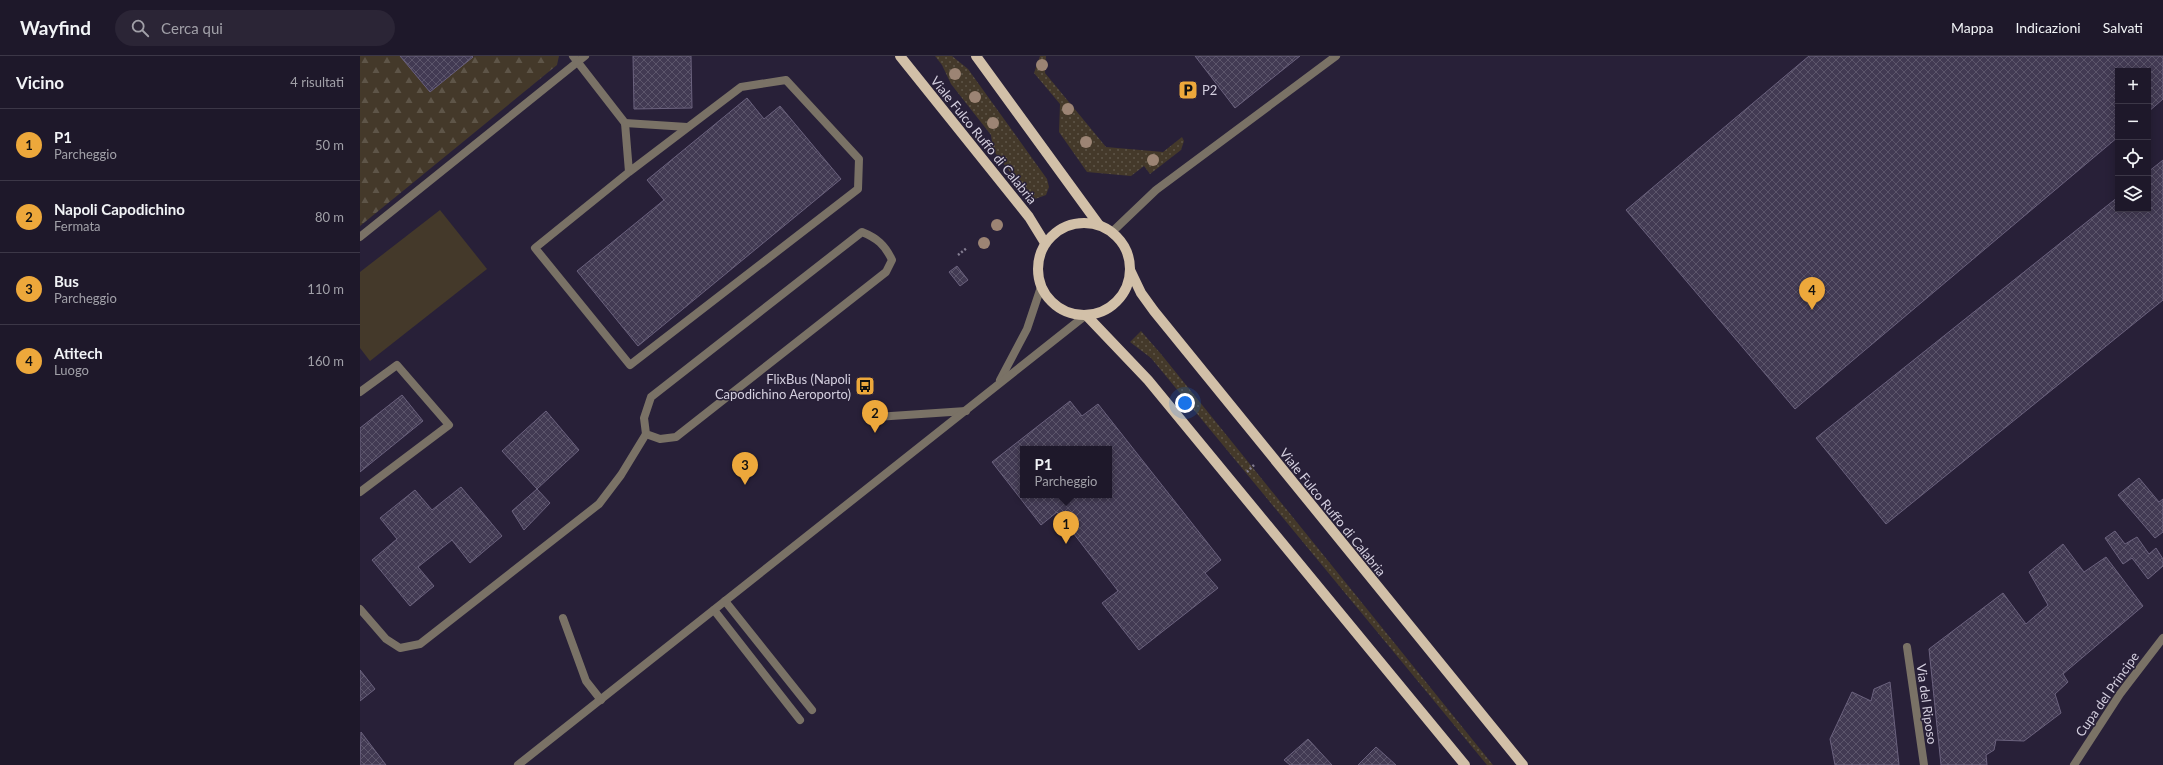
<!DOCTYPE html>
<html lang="it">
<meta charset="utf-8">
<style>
:root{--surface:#1e182a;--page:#2b2536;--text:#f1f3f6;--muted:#a1a0a8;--line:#3c3747;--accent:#eda83b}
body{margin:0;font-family:Lato,sans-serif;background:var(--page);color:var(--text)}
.controls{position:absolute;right:12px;top:12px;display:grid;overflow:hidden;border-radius:0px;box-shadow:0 2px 10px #0003}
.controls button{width:36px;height:36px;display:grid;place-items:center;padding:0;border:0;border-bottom:1px solid var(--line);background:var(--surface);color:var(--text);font:20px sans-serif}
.you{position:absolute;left:825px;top:347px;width:14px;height:14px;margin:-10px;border:3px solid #fff;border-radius:50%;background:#1a73e8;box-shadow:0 0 0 6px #1a73e833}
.badge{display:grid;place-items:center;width:26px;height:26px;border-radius:50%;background:var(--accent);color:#111;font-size:13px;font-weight:700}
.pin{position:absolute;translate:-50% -33px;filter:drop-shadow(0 1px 2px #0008)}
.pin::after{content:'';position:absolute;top:21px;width:14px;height:12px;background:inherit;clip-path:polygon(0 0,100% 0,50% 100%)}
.popup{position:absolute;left:660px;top:390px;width:92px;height:52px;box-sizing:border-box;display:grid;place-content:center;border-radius:0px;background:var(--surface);filter:drop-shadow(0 1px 3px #0005);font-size:13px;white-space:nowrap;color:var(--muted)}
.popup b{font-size:15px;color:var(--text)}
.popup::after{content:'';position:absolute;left:50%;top:100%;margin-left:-8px;border:8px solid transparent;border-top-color:var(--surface)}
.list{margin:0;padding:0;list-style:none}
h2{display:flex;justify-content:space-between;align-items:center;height:52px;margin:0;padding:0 16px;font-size:17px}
h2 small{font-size:13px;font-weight:400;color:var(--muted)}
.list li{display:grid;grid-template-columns:26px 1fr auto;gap:12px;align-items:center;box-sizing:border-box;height:72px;padding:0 16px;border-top:1px solid var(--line)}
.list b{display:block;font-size:15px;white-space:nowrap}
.list p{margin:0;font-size:13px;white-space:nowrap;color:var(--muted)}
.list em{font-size:13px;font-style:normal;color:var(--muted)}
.icon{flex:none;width:22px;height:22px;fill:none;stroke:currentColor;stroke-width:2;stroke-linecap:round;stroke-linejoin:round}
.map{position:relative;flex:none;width:1803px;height:709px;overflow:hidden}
header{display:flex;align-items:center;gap:24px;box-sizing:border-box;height:56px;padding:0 20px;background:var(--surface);border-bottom:1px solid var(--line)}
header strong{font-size:19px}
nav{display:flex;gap:22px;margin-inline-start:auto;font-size:14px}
.search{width:280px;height:36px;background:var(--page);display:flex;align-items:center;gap:10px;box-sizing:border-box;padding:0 14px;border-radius:22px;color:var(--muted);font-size:15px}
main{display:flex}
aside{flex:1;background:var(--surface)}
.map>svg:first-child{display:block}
</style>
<header>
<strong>Wayfind</strong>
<div class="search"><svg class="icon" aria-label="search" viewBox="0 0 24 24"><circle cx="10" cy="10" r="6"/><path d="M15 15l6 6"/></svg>Cerca qui</div>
<nav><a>Mappa</a><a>Indicazioni</a><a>Salvati</a></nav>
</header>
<main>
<aside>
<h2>Vicino<small>4 risultati</small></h2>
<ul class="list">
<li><span class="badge">1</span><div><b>P1</b><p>Parcheggio</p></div><em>50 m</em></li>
<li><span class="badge">2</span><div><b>Napoli Capodichino</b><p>Fermata</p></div><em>80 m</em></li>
<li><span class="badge">3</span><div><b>Bus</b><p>Parcheggio</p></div><em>110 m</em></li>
<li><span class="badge">4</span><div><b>Atitech</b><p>Luogo</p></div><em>160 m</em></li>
</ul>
</aside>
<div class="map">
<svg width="1803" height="709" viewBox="0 0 1803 709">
<defs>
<pattern id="grass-dots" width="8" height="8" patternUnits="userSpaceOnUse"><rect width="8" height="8" fill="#44392a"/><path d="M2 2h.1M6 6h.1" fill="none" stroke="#5e5548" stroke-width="1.8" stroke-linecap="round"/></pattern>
<pattern id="forest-firs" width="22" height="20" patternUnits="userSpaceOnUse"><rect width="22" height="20" fill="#44392a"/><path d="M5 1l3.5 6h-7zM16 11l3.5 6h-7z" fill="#5e5548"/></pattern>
<pattern id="building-cross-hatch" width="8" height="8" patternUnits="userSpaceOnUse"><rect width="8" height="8" fill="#423a53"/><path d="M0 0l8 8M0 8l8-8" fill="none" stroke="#5c556b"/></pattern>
</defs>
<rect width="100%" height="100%" fill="#282038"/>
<g fill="url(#grass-dots)">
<path d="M575 0H592L608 13 687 123 689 131 686 139 675 143 668 139 633 94 631 79 591 28 582 9Z"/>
<path d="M680 0H686L685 17 746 91 803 96 822 81 824 85 821 94 790 118 784 110 771 120 727 116 699 76 700 48 674 17Z"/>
<path d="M781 275 801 298 1133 709H1127L791 302 770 286Z"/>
</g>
<path fill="url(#forest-firs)" d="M0 0H40L70 36 114 0H199L197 9 0 170Z"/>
<path fill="#44392a" d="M80 154 127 213 10 305 0 292V216Z"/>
<g fill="url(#building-cross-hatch)" stroke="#6b627e" fill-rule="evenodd">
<path d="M40 0H112L113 1 70 36Z"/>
<path d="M273 0H331L332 52 274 53Z"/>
<path d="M835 0H940L875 52Z"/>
<path d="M1449 0H1803V43L1788 56V15H1758V81L1435 353 1266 154Z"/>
<path d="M387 42 404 63 420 50 481 123 278 290 217 215 304 144 287 124Z"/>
<path d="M1803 104V244L1526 468 1456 382 1758 141V153H1788V116Z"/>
<path d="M597 210 608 224 600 230 589 216Z"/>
<path d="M42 339 63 365 0 416V372Z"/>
<path d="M710 345 722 360 738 348 861 504 845 517 858 532 779 594 742 547 758 535 697 456 681 469 632 406ZM663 393H749V439H663Z"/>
<path d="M186 355 219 394 177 433 142 395Z"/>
<path d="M1779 422 1799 446 1803 443V476L1795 482 1758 439Z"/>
<path d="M101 431 142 480 110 507 92 484 58 511 74 530 50 550 12 504 37 483 20 462 55 434 72 454Z"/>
<path d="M177 433 190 447 164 474 152 455Z"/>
<path d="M1755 475 1765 488 1777 481 1789 498 1796 492 1803 503V510L1788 523 1772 502 1763 508 1745 482Z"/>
<path d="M1703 488 1724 516 1746 501 1783 550 1703 618 1708 626 1695 638 1701 657 1664 685 1636 684 1634 694 1626 699 1627 709H1581L1569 593 1643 537 1666 568 1688 549 1669 516Z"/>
<path d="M0 614 15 633 0 645Z"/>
<path d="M1530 626 1539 709H1475L1470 683 1492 636 1511 645 1514 633Z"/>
<path d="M1 676 26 709H0Z"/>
<path d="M948 683 972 709H930L924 704Z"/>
<path d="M1016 691 1036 709H998Z"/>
</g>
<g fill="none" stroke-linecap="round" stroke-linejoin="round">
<g stroke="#837d91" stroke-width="2.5" stroke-dasharray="2 2" stroke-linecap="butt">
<path d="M598 199 607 192"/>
<path d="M887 416 894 409"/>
</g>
<g stroke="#7a7266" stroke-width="8">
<path d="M213 0 265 67 269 116 175 192 270 309 498 133 499 103 426 24 381 31 269 116"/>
<path d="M265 67 327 71"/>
<path d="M502 176C517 182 525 189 532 204L526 216 316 381 300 383 286 378 284 362 291 341Z"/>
<path d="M0 181 225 0"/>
<path d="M0 336 37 309 89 369 0 436"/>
<path d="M516 361 606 355"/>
<path d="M365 545 452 654"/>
<path d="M0 553 26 583 40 592 60 588 239 448 261 419 286 378"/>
<path d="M354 554 440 664"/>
<path d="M203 562 226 625 241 644"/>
</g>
<g stroke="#7a7266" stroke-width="8">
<path d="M752 176 796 134 976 0"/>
<path d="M640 324 667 273 681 231"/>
<path d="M1547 591 1564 709"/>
<path d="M158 709 726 259"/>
<path d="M1714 709 1760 638 1803 582"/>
</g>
<g stroke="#d2c0a8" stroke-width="10">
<path d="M540 0 669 161 685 187"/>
<path d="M616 0 739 169"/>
<circle cx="724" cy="213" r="46"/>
<path d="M770 214 781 237 794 255 1163 709"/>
<path d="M726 259 788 324 1105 709"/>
</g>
</g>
<g fill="#9c8474">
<circle cx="682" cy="9" r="6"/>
<circle cx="595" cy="18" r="6"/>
<circle cx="615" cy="41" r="6"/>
<circle cx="708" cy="53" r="6"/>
<circle cx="633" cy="67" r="6"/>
<circle cx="726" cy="86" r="6"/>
<circle cx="793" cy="104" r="6"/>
<circle cx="637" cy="169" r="6"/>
<circle cx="624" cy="187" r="6"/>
</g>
<defs>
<g id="parking-square" transform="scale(1)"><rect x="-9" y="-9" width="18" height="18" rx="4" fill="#eda83b" stroke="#282038"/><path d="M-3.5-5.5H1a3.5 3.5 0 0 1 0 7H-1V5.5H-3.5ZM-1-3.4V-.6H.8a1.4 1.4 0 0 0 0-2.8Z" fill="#111"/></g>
<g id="bus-square" transform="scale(1)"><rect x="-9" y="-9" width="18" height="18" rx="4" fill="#eda83b" stroke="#282038"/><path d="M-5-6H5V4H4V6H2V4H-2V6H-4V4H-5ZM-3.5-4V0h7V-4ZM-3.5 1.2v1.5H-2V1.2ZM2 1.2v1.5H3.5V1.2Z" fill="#111"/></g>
</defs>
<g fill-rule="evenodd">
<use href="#parking-square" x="828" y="34"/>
<use href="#bus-square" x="505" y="330"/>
</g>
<g text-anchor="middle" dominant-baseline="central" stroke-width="3" stroke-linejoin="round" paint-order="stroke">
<g font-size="13" fill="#d4cfdf" stroke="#282038" text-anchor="start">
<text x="842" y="34">P2</text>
<text x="491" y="323" text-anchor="end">FlixBus (Napoli<tspan x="491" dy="15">Capodichino Aeroporto)</tspan></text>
</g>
<g font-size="13" fill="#d4cfdf" stroke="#282038">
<text transform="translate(624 84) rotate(51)">Viale Fulco Ruffo di Calabria</text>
<text transform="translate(973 456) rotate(51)">Viale Fulco Ruffo di Calabria</text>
<text transform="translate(1747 638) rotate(-55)">Cupa del Principe</text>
<text transform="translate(1567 648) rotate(82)">Via del Riposo</text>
</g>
</g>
</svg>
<div class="controls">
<button>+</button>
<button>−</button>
<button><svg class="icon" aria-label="locate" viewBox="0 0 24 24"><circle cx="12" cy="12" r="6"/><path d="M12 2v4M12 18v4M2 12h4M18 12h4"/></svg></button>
<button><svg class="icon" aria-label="layers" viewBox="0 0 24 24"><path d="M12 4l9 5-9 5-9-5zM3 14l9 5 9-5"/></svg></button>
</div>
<div class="you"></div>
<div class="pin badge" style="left:706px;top:488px">1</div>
<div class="popup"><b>P1</b>Parcheggio</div>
<div class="pin badge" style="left:515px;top:377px">2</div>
<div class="pin badge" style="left:385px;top:429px">3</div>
<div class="pin badge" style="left:1452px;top:254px">4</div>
</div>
</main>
